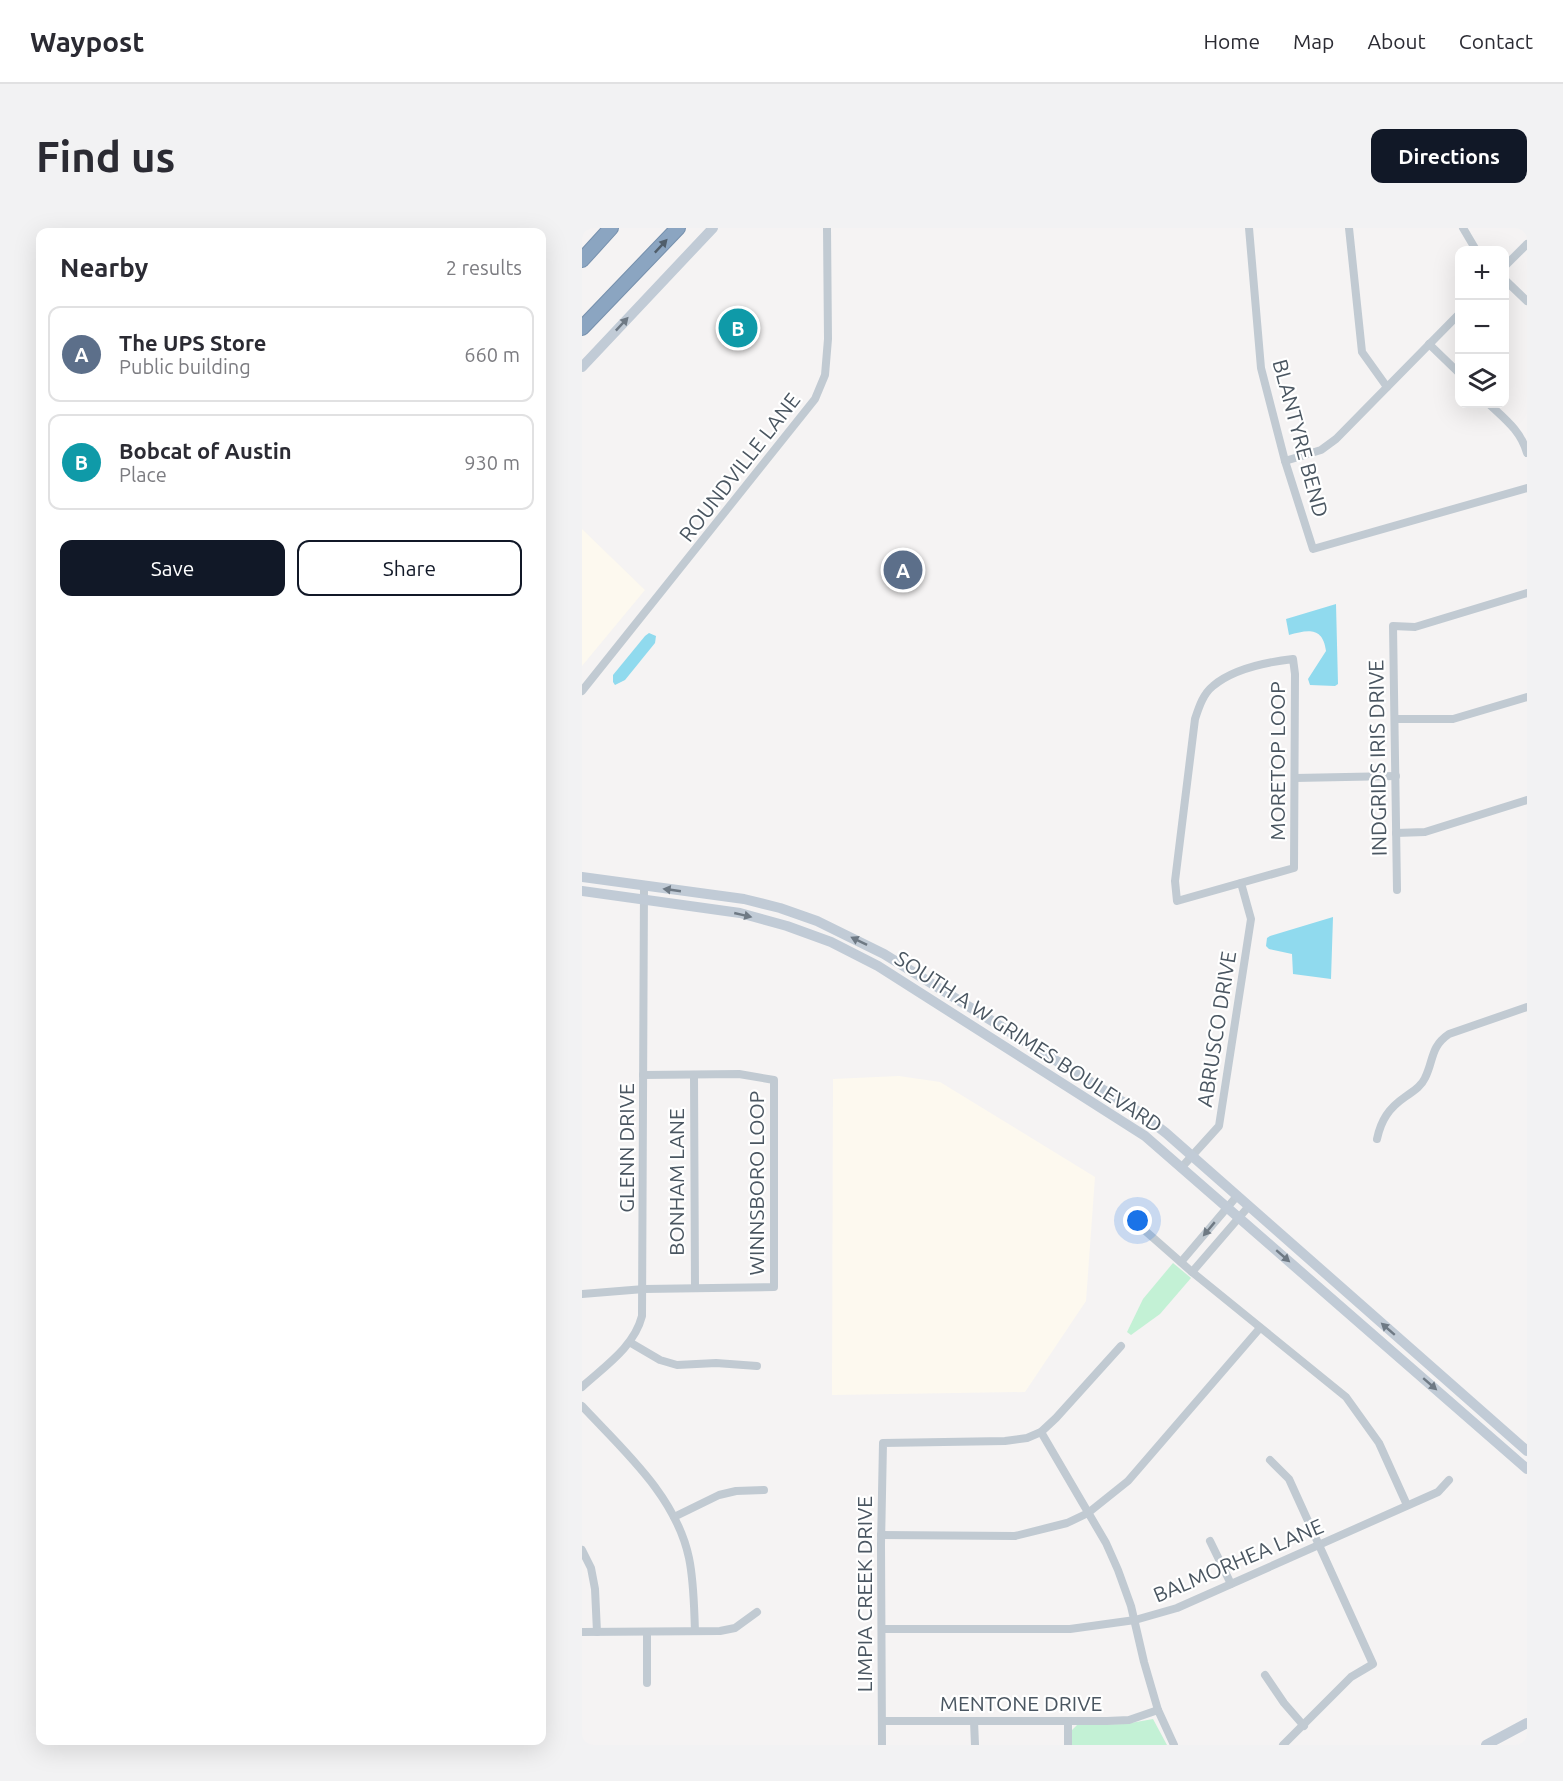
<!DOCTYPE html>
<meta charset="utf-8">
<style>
:root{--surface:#fff;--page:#f2f2f3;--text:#2b2b33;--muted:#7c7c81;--line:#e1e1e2;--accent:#111827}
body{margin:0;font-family:Ubuntu,sans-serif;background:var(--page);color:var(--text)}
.controls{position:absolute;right:18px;top:18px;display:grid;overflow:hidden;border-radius:12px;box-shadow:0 6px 24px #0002}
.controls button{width:54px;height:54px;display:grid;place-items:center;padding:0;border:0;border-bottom:2px solid var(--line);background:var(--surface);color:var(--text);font:30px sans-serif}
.you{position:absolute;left:556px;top:993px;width:21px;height:21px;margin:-15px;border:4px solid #fff;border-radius:50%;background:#1a73e8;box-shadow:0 0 0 9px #1a73e833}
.badge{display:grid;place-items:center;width:39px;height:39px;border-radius:50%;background:var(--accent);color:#fff;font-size:20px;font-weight:700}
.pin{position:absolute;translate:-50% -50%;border:3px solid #fff;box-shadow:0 2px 6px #0006}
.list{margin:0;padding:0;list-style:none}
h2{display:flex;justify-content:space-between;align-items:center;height:78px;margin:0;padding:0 24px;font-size:26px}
h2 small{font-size:20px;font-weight:400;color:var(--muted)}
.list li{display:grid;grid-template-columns:39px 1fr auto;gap:18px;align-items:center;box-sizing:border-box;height:96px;margin:0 12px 12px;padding:0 12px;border:2px solid var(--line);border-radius:12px}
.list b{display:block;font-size:22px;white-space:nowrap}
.list p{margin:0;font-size:20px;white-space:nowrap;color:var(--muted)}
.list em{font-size:20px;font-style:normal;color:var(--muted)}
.actions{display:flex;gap:12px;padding:18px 24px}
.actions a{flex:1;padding:14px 0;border:2px solid var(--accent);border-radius:12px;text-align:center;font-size:21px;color:var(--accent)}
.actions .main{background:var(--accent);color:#fff}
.icon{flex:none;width:33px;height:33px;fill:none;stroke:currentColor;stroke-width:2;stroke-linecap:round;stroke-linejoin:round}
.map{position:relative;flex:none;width:945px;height:1517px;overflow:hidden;border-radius:12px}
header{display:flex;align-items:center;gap:36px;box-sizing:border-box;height:84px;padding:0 30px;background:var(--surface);border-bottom:2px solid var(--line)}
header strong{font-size:28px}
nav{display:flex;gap:33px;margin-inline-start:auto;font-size:21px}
.intro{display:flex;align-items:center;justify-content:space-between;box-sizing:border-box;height:144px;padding:0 36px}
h1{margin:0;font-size:42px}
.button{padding:15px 27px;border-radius:12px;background:var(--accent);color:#fff;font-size:21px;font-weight:700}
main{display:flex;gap:36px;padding:0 36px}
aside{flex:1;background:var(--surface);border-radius:12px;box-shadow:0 6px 24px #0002}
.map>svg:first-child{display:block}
</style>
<header>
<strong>Waypost</strong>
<nav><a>Home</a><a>Map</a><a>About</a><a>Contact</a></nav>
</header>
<div class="intro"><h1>Find us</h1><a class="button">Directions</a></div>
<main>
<aside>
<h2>Nearby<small>2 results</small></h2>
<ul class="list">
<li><span class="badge" style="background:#5c6f8a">A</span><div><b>The UPS Store</b><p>Public building</p></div><em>660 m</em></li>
<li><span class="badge" style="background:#0f9aa8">B</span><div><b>Bobcat of Austin</b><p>Place</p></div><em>930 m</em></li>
</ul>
<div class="actions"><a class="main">Save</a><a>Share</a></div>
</aside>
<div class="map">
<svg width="945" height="1517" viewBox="0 0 945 1517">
<rect width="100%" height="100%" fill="#f5f3f3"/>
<g fill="#fdf9ef">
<path d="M0 301 63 362 0 438Z"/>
<path d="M317 848 358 854 513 949 504 1073 443 1164 250 1167 251 851Z"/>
</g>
<g fill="#c3f1d5">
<path d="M591 1035 609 1050 578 1086 549 1107 545 1104 561 1071Z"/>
<path d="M571 1491 585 1517H490V1502L495 1497 543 1496Z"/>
</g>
<g fill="#90daee">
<path d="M754 376 756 456 753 458 728 457 726 451 744 423C741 398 725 402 707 407L704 391Z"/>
<path d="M67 405 74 408 73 415 43 452 33 457 31 454V447L63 408Z"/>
<path d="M751 689 749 751 711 746 710 726 687 721 684 718 685 710 688 708Z"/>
</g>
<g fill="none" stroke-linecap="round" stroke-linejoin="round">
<g stroke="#7690ad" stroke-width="16">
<g id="motorway">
<path d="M0 32 29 0"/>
<path d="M0 100 96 0"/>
</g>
</g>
<g stroke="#c1cad2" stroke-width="8">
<path d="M667 0 679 140 703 233 731 321 945 260"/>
<path d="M767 0 780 124 805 159"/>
<path d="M881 0 894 22"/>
<path d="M922 39 945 16"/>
<path d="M922 51 945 73"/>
<path d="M847 116 878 146"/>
<path d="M907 176C923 191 939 203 945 225"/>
<path d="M703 233 739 222 754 211 878 85"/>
<path d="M711 431 713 446 712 640 595 673 593 653 613 491C617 479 621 466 631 458 651 441 685 434 711 431Z"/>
<path d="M0 463 233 171 243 147 246 111 245 0"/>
<path d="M813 491H871L945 469"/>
<path d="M713 550 814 548"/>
<path d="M814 605 843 604 945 572"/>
<path d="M815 662 811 398 833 399 945 365"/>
<path d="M112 848 113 1060"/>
<path d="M795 911C799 892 807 880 823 869 830 864 839 859 843 850 852 832 848 819 867 806L945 779"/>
<path d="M599 940 637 898 669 691 659 655"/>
<path d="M552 993 610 1044 764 1169 797 1215 825 1277"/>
<path d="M599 1034 655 968"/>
<path d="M610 1044 667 978"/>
<path d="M0 1066 62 1061 192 1059V852L157 846 61 847"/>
<path d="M49 1115 78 1132 95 1137 134 1135 175 1138"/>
<path d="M0 1159C23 1138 52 1119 60 1088L62 658"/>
<path d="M0 1178C41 1222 94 1268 107 1330 112 1354 112 1379 113 1403"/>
<path d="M459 1204 524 1315 536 1342 549 1378 562 1434 576 1482 592 1517"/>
<path d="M688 1232 707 1251 791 1436 769 1449 701 1517"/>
<path d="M92 1289 137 1267 154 1263 182 1262"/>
<path d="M299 1307 433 1308 485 1295 506 1285 546 1253 678 1100"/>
<path d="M628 1313 649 1356"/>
<path d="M0 1322 9 1340 13 1361 15 1404"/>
<path d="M300 1401H488L553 1392 595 1380 856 1264 867 1252"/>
<path d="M0 1404 138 1403 153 1400 175 1384"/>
<path d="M683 1447 702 1475 722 1498"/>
<path d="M65 1455V1404"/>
<path d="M300 1493H525L547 1492 576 1482"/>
<path d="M392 1493 393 1517"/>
<path d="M486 1494V1517"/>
<path d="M300 1517 299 1316 301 1215 423 1213 445 1210 459 1204 474 1190 539 1118"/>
</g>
<g stroke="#c1cbd6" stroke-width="10">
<path d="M0 139 131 0"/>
<path d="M0 649 162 671 198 680 235 693 302 726 557 884 584 905 945 1223"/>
<path d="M0 663 158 685 205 698 249 714 296 738 563 908 945 1241"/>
<path d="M904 1517 945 1495"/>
</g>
<use href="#motorway" stroke="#8ba5c1" stroke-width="14"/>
</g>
<defs><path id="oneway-solid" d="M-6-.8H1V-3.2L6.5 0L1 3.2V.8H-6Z" transform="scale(1.5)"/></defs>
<use fill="#505e6b" href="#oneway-solid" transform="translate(79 18) rotate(-47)"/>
<g fill="#6e7984">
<use href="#oneway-solid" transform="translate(40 96) rotate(-47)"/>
<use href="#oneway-solid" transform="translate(90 662) rotate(-172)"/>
<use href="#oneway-solid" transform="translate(161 687) rotate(13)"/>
<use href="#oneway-solid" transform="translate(277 713) rotate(-154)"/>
<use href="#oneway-solid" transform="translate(701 1028) rotate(41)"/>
<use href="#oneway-solid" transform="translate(806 1101) rotate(-139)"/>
<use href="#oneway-solid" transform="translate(848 1156) rotate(41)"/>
</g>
<use fill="#6e7983" href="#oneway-solid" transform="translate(627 1001) rotate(130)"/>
<g text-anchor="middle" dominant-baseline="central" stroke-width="4.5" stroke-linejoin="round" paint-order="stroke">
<g font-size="21" fill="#4a5661" stroke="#fff">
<text transform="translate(719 210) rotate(75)">BLANTYRE BEND</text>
<text transform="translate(157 239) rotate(-52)">ROUNDVILLE LANE</text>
<text transform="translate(795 530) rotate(-91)">INDGRIDS IRIS DRIVE</text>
<text transform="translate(695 533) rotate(-90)">MORETOP LOOP</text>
<text transform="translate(634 801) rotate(-81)">ABRUSCO DRIVE</text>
<text transform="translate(447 813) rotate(33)">SOUTH A W GRIMES BOULEVARD</text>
<text transform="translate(44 920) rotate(-90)">GLENN DRIVE</text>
<text transform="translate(94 954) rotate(-90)">BONHAM LANE</text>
<text transform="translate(174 955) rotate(-90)">WINNSBORO LOOP</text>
<text transform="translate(656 1332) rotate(-23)">BALMORHEA LANE</text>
<text transform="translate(282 1366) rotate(-90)">LIMPIA CREEK DRIVE</text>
<text x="439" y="1475">MENTONE DRIVE</text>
</g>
</g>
</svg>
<div class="controls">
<button>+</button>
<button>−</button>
<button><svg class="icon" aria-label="layers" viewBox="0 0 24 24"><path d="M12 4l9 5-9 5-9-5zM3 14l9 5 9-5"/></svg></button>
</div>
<div class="you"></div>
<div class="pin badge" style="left:321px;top:342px;background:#5c6f8a">A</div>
<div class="pin badge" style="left:156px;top:100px;background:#0f9aa8">B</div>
</div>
</main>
